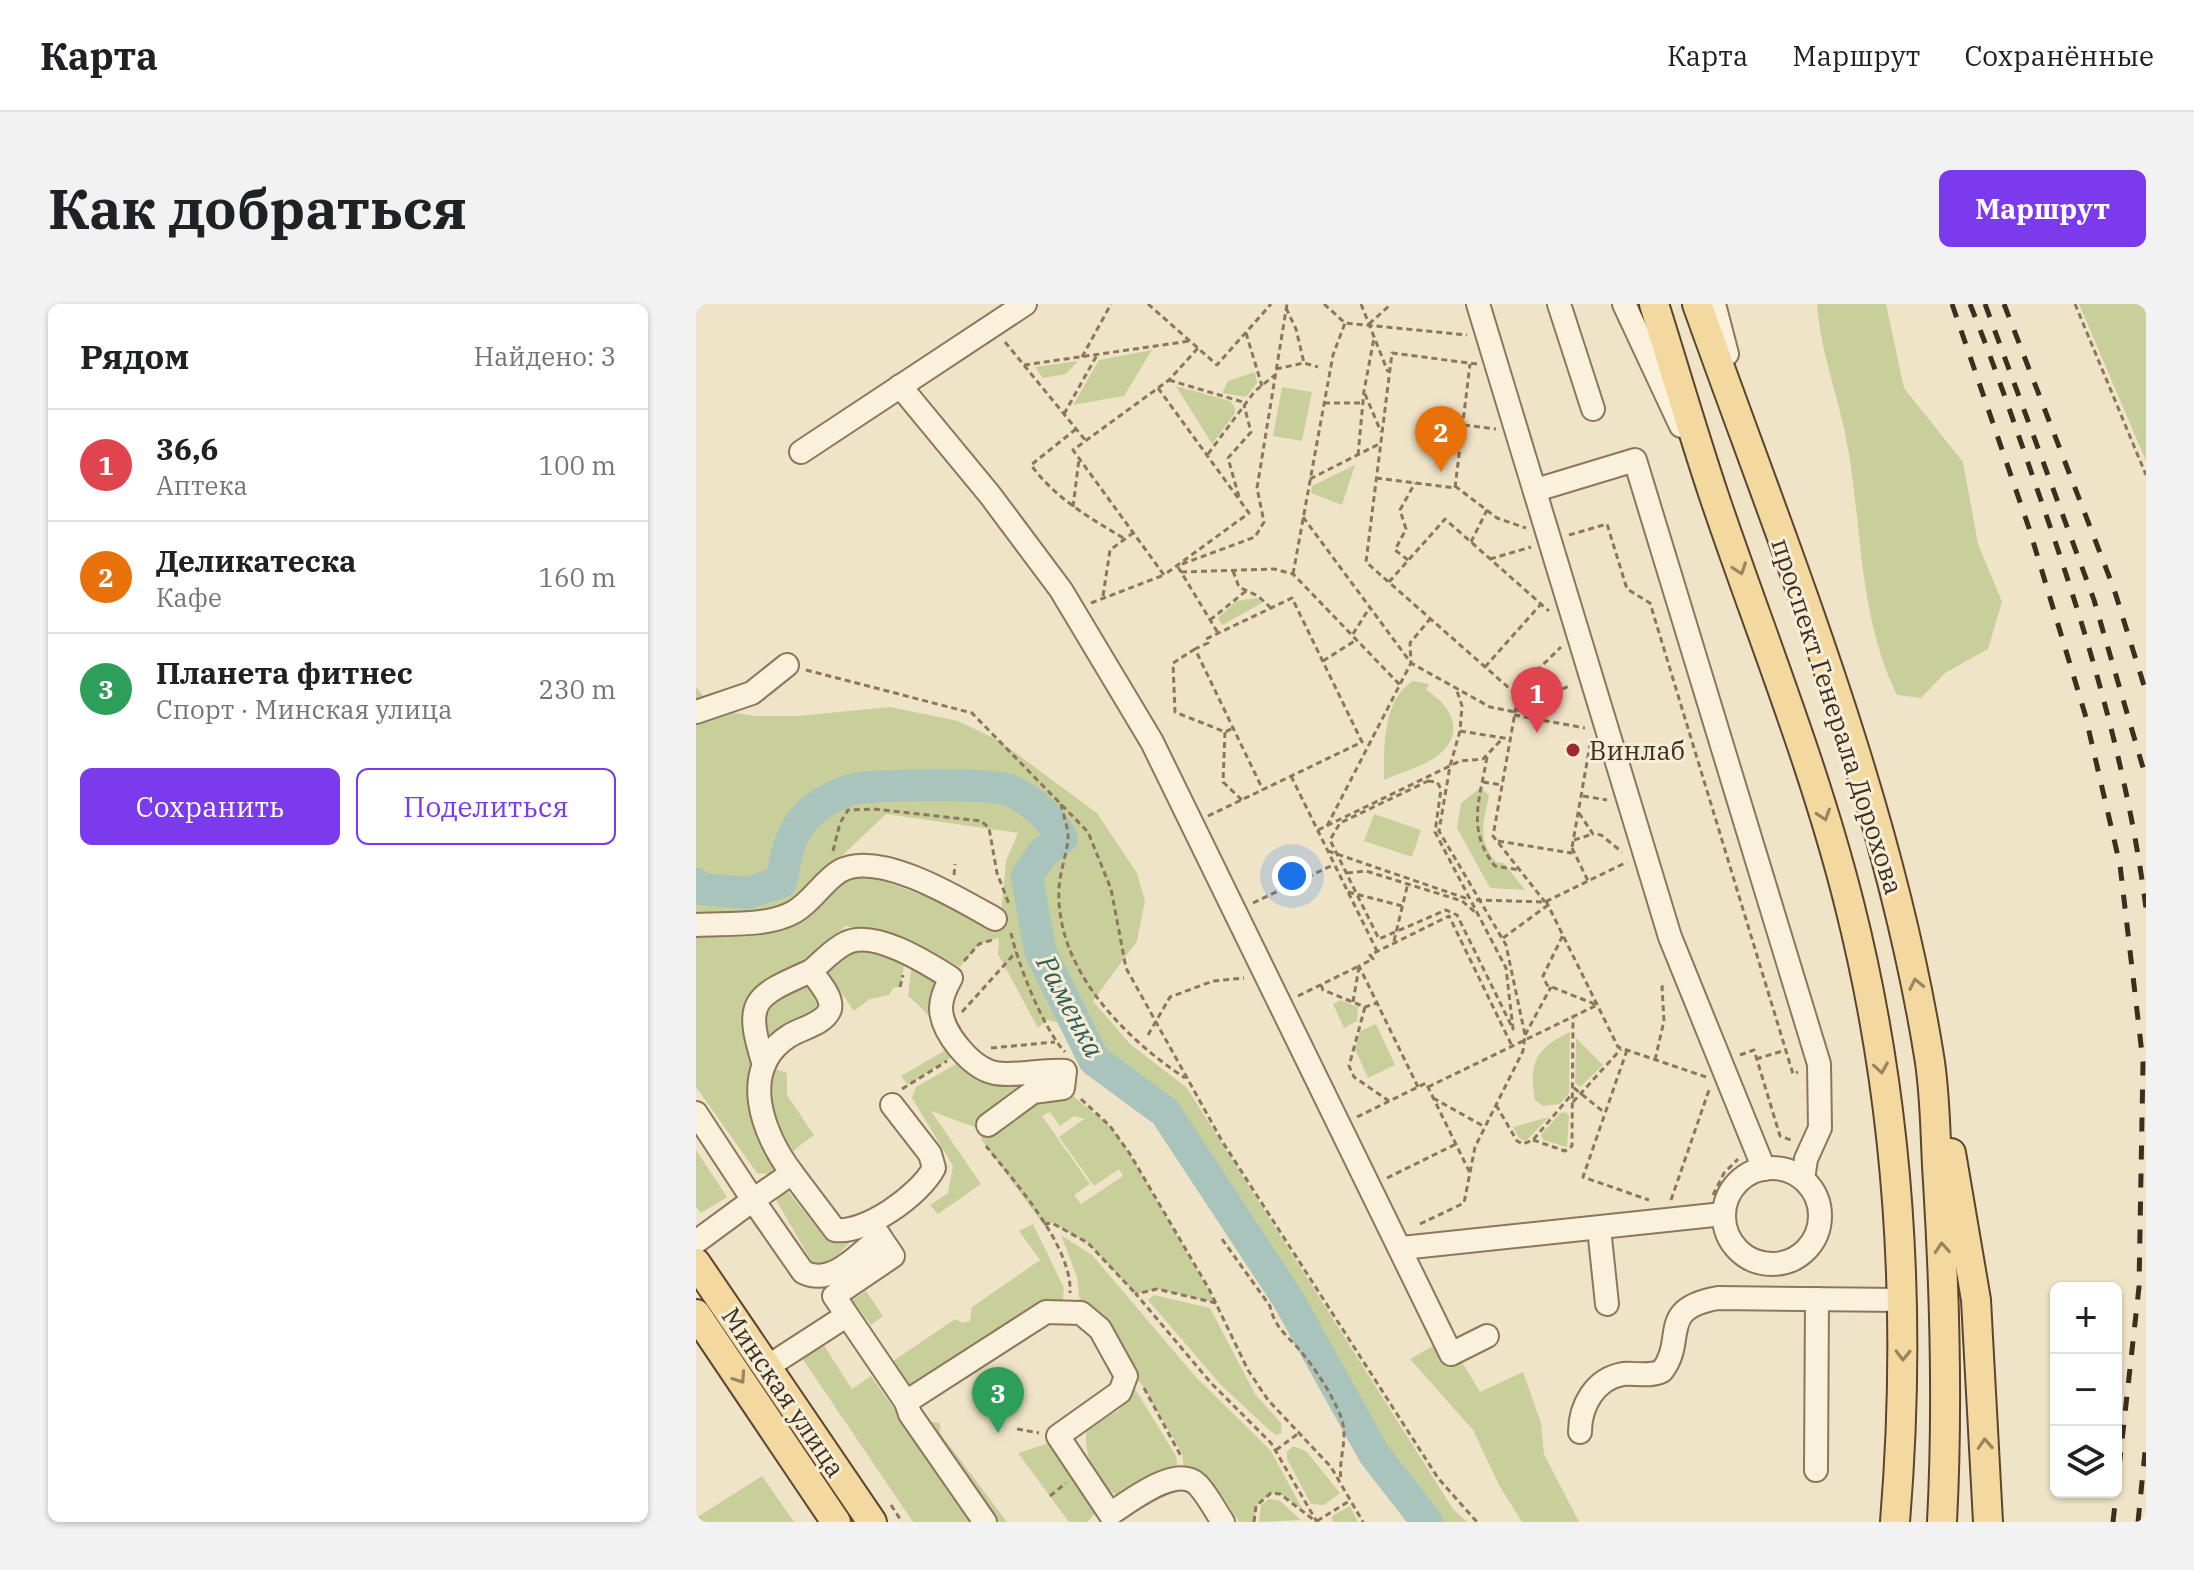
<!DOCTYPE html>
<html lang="ru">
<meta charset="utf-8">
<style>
:root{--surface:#fff;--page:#f2f2f2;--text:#202124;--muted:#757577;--line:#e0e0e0;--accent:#7c3aed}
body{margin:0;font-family:"IBM Plex Serif",serif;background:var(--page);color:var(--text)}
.controls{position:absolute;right:24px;bottom:24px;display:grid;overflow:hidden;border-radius:12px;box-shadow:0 2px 6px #0004}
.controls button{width:72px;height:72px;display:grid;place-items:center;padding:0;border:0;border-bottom:2px solid var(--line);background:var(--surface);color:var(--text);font:40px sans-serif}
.you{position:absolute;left:596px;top:572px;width:28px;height:28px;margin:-20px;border:6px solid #fff;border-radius:50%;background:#1a73e8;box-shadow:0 0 0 12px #1a73e833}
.badge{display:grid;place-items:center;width:52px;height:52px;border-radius:50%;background:var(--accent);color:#fff;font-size:26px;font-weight:700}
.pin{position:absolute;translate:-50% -66px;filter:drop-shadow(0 2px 4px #0008)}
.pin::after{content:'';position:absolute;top:42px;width:28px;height:24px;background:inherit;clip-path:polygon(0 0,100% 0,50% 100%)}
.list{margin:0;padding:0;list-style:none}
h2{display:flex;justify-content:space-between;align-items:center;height:104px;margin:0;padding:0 32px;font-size:34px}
h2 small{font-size:26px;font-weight:400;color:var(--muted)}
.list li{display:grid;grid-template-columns:52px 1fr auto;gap:24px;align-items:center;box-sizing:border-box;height:112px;padding:0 32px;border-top:2px solid var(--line)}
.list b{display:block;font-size:30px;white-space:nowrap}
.list p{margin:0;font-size:26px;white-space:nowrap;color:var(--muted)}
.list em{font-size:26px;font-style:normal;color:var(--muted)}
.actions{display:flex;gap:16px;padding:24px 32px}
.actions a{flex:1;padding:18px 0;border:2px solid var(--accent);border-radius:12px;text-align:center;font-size:28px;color:var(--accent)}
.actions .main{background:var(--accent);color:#fff}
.icon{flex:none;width:44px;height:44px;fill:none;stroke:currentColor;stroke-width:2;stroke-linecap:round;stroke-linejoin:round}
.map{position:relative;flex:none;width:1450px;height:1218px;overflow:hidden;border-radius:12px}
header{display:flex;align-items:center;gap:48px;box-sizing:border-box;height:112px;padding:0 40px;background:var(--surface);border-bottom:2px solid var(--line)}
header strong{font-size:38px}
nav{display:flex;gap:44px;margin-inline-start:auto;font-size:28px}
.intro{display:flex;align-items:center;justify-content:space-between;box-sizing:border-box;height:192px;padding:0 48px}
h1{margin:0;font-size:56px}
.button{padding:20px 36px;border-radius:12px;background:var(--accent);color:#fff;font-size:28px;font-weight:700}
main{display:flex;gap:48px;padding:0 48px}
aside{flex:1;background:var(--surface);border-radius:12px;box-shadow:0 2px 6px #0004}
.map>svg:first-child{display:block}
</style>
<header>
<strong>Карта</strong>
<nav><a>Карта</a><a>Маршрут</a><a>Сохранённые</a></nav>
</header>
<div class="intro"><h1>Как добраться</h1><a class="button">Маршрут</a></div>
<main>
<aside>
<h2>Рядом<small>Найдено: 3</small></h2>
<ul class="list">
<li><span class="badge" style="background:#e0444e">1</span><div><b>36,6</b><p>Аптека</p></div><em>100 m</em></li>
<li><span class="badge" style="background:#e8710a">2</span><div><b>Деликатеска</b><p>Кафе</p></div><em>160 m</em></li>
<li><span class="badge" style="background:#2e9e5b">3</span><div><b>Планета фитнес</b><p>Спорт · Минская улица</p></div><em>230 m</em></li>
</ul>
<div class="actions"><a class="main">Сохранить</a><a>Поделиться</a></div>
</aside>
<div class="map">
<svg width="1450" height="1218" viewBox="0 0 1450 1218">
<rect width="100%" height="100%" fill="#f0e4c8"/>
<g fill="#c9cf9b" fill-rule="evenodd">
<path d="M1121 0H1190L1208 84 1267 158 1282 240 1306 298 1292 345 1249 369 1225 394 1201 391C1164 316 1166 231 1153 150 1145 99 1125 53 1121 0Z"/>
<path d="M1383 0H1450V157Z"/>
<path d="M456 46 428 92 377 101 403 56Z"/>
<path d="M382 57 370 70 347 74 339 63Z"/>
<path d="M559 68 561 79 550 93 526 89 532 77Z"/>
<path d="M480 82 534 97 538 102 539 109 516 140Z"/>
<path d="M586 83 616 88 606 137 577 132Z"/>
<path d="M659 161 646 201 615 189 616 182Z"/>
<path d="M561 294 566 299 526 321 522 314 540 297Z"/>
<path d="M717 377 733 380 730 386C752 399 770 425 746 448 733 461 705 468 688 476 688 445 686 396 717 377Z"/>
<path d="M0 382 15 405 59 412H102L194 403 262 417 302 436 401 509 441 569 449 597 441 637 397 697 434 740 491 784 757 1205 771 1218H731L678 1150 592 995 469 808 398 756 380 722 351 716 342 724 302 650 303 634 283 640 264 663 217 640 150 622 48 704 46 724 57 757 51 782 71 852 79 863 74 870 61 869 0 783V628L96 617 152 576 174 572 304 620 310 557 322 529 190 510 90 605 0 612Z"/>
<path d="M784 484 793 491C788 520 780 533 800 558L808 559 829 586 794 584 761 524 765 499Z"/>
<path d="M678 510 725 526 716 553 668 537Z"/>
<path d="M144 642 211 647 204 683 197 684 193 691 174 695 158 707 125 659Z"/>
<path d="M217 651 255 674 248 687 261 750 212 781 205 772 248 747C246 723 230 707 212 692Z"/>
<path d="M115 680 127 704 97 715 77 730H70L69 700 101 681Z"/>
<path d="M645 696 662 703 661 717 648 724 637 700Z"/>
<path d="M680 720 699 761 672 774 659 745 664 727Z"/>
<path d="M874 728 873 789 864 800 847 802 839 796C832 759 840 744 874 728Z"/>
<path d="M880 734 907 761 884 783 879 779Z"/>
<path d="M267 756 369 767 291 811 281 824 235 807 285 880 242 910 234 901 252 889 257 862 216 794 220 783Z"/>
<path d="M68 761 91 769V791L118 831 97 847 79 823Z"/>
<path d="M367 784 414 822 434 850 520 999 461 985 440 990 392 939 356 919 347 920 285 835 292 821ZM354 808 364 822 378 812 388 815 363 833 398 882 423 865 427 872 385 900 378 891 394 880 346 812Z"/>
<path d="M870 808 873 812 871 843 847 836 845 831 864 809Z"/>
<path d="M853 813 830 837 823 834 817 823Z"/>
<path d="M0 846 31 893 5 909 0 903Z"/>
<path d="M91 886 129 934 157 935 132 961 117 960 79 894Z"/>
<path d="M337 920 368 984 366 1004 222 1087 204 1081 190 1062 259 1015 267 1019 274 1017 276 1003 344 956 323 927Z"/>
<path d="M365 931 396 951 499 1072 575 1147 607 1206 584 1190 575 1189 560 1202 559 1218H543L526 1191 488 1166 486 1149 446 1081 385 1009 381 973Z"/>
<path d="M170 987 187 1012 175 1021 156 996Z"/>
<path d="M458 991 514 1004 559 1090 585 1119 586 1129 580 1131 572 1125 524 1080 452 996Z"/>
<path d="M125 1037 156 1085 175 1072 278 1218H217L104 1051Z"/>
<path d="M737 1042 749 1062 766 1058 784 1088 827 1068 845 1119 848 1150 883 1218H826L803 1181 777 1126 714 1055Z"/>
<path d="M438 1083 480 1152 482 1168 421 1191C400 1182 386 1147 391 1125L423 1106Z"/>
<path d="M227 1117 244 1119V1129L311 1218H298Z"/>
<path d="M357 1138 402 1207 391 1218H373L322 1149Z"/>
<path d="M597 1142 610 1147 644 1189 628 1201 615 1200 591 1155V1148Z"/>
<path d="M66 1172 98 1218H0V1214Z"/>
<path d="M573 1195 583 1196 605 1216 563 1218 565 1201Z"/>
<path d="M654 1202 662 1218H637L636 1212Z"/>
</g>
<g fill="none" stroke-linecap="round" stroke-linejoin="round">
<path stroke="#a9c4bc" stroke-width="32" d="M0 580 5 585 52 589 85 578C90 549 95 521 121 503 129 497 144 489 154 486 172 480 296 479 313 486 334 495 356 514 366 534L346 550 331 572 344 647 398 756 469 808 592 995 678 1150 731 1218"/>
<g stroke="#8d765c" stroke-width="26">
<g id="minor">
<path d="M782 0 974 633 1068 865"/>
<path d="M863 0 897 105"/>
<path d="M928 0 985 122"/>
<path d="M1018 0 1031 50"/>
<path d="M204 82 294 191 365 286 456 438 755 1050 791 1032"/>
<path d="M105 148 329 0"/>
<path d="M840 186 939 156 1123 760 1124 824 1110 855 1107 875"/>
<path d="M0 408 56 389 91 361"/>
<path d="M0 621C29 619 72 623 98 608 116 598 127 577 144 567 183 545 265 596 299 615"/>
<path d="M68 761C48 697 56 693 115 667"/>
<path d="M0 809 57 896 0 938"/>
<circle cx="1076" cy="912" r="48"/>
<path d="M96 869 139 926C169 930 224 891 238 864L234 850 196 801"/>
<path d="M178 924 197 952 138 992 210 1098"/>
<path d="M903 924 911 1000"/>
<path d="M184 933C163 950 135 983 107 968L57 896 96 869C67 831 41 765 93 732 105 724 129 720 134 705 137 693 122 677 115 667 126 658 137 645 150 639 178 625 231 659 255 674 250 683 245 693 245 704 245 728 275 764 299 769 319 773 346 765 369 767L367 784 337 788 292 821"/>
<path d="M706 944 1027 910"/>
<path d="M71 1063 150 1012"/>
<path d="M884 1128C884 1103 898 1075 927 1070 940 1069 954 1073 966 1067 991 1035 960 1005 1022 994L1208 996"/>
<path d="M1120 1166 1121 995"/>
<path d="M289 1218 214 1110 210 1098 350 1008 385 1009 404 1025 430 1072 424 1088 362 1132 414 1210C433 1198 481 1159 502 1181 512 1192 519 1206 527 1218"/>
</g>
</g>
<g stroke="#5b4430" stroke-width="32">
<g id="major">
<path d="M958 0C978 64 997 129 1018 192 1064 328 1118 460 1153 599 1204 800 1216 1011 1199 1218"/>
<path d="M1001 0C1089 247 1191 492 1233 752 1240 793 1239 836 1242 878 1249 992 1252 1104 1246 1218"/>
<path d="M1255 849 1280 996 1292 1218"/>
<path d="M0 959 176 1218"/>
<path d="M0 1010 140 1218"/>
</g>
</g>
<g stroke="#8d765c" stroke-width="3" stroke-dasharray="6 4" stroke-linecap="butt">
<path d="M452 0 521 61 575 0"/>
<path d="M628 0 649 19 771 31"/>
<path d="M665 0 692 68"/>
<path d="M1379 0 1450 171"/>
<path d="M590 4 600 25 608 59"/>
<path d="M673 20 695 0"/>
<path d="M550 29 566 82"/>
<path d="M309 38 390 137"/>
<path d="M386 53 415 0"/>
<path d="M781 60 696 49 670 258 822 392 797 532 849 598"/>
<path d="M328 61 494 37"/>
<path d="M580 65 608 59 622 63"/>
<path d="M473 76 550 99"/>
<path d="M462 84 553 209 468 271 377 146 473 76 502 44"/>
<path d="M669 90 685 128"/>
<path d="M628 99H668"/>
<path d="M368 110 401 51"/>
<path d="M768 121 800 125"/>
<path d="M380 125 335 161C360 195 394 214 429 235"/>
<path d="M512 150 559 87 579 71"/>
<path d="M662 151 668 87 678 34"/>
<path d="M680 174 759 184 774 60"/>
<path d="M614 175 685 139"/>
<path d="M759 182 801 214 830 224"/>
<path d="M543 193 532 154 555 128 548 101"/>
<path d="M377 203 383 155"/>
<path d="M607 213 715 359 794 403 819 408 875 381"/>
<path d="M873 231 911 220 931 285 954 299 1097 770 1102 768"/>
<path d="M775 238 791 206"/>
<path d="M794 255 835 243"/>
<path d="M712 256 699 246 710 225 704 206 719 179"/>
<path d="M486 260 559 233 568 218 561 184 591 0"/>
<path d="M482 263 522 329"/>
<path d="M537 267 543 283 562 292 575 304"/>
<path d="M485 268 578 265 597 270 704 381"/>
<path d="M597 270 637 51 649 19"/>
<path d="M693 278 749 215 853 307"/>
<path d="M407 292 414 246 437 229"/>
<path d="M395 299 468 271"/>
<path d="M514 316 550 287"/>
<path d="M657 330 674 303"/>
<path d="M499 345 477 359 479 408 529 428 537 424"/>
<path d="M627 357 660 336"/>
<path d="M789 363 845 300"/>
<path d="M110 366 276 409 392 528 415 585 430 664 526 837 742 1174 781 1218"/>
<path d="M819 388 865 343"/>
<path d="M818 411 889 424"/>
<path d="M764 427 814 435"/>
<path d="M529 428 527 478 546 496"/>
<path d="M791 453C784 495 770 526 799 562L824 566"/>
<path d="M595 472 681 647"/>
<path d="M732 477 741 478 745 485 739 528 810 664 817 725 761 611 750 606 683 635 634 536 644 519Z"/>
<path d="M787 478 806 481"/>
<path d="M887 492 911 496"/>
<path d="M365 500C367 511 373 525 372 536 370 552 364 568 363 584 359 664 427 733 489 774"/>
<path d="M883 509 897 530 905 531 926 548"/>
<path d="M512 512 666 438 596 294 510 335 512 339 499 345 567 486"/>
<path d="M631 522 715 359 714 339 734 315"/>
<path d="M622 526 764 457 787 455 807 434"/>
<path d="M878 536 897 530"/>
<path d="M802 537 875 549 894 441"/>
<path d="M876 544 892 577"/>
<path d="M137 547 144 519 152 506 178 505 285 517 293 524 301 569 313 600"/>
<path d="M632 547 772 595"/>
<path d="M651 569 670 567 766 597 779 608"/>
<path d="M258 571 259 560"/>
<path d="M652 588 706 602"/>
<path d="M780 596 849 598 931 558"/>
<path d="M850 597 922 743 1010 773"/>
<path d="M557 599 637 561"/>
<path d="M315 629C322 661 348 726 369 748"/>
<path d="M807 634 852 601"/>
<path d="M698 637 712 579"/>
<path d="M268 657 283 640 296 636"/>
<path d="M625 681 627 686 669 703 681 699"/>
<path d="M204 683 207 671"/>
<path d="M602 692 663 662"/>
<path d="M657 698 663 663"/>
<path d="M669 703 653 762 658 773 693 797"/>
<path d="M266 708 320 648"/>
<path d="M452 731 474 693 517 677 548 674"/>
<path d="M829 731 855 683"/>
<path d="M295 744 359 738"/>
<path d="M931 746 887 873 953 896"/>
<path d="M1044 751 1058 746 1084 832 1095 836"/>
<path d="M1060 755 1090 746"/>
<path d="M959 756 968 717 966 683 971 680"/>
<path d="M722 783 663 662 677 655 674 651 753 612 816 742"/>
<path d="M732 783 901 701 851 681 847 672 867 631"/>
<path d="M878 784 909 809"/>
<path d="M206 785 251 757"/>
<path d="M737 794 789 823"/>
<path d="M385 795 414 822 434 850 513 985 552 1066 572 1096 635 1163 667 1218"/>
<path d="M877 798 925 745"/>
<path d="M800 801 821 837 827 840 837 836 876 790"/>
<path d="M661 813 730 779 774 869"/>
<path d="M837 836 869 847 876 842 877 712"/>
<path d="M290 842C318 877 377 943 374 989"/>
<path d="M691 874 760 840"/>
<path d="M1017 891 1028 869 1042 855"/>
<path d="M975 896 1013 786"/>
<path d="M348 920 356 919 392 939 440 990"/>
<path d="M724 920 768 899 779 843 827 747 829 731 810 641 743 527 754 462 764 427 766 402 760 384"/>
<path d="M526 935 574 1002C578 1021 588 1029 601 1043 618 1062 636 1090 645 1113 653 1135 642 1154 645 1176"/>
<path d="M520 999 461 985 440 990 515 1079 575 1139 621 1218"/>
<path d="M448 1084 486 1154"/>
<path d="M321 1125 343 1129"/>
<path d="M580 1146 603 1129"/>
<path d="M354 1192 370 1179"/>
<path d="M195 1201 206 1218"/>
<path d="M621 1217 655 1196"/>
<path d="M558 1218 560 1202 575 1189 584 1190 618 1216"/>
</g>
<use href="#minor" stroke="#faf1dc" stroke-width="22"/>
<use href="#major" stroke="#f3d9a0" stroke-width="28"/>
<g stroke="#3d2e20" stroke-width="5" stroke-dasharray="14 14" stroke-linecap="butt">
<path d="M1256 0 1333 224 1389 410 1424 561 1447 758 1443 983 1417 1218"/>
<path d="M1274 0C1298 60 1319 121 1340 182 1389 321 1431 459 1450 604"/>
<path d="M1289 0 1398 296 1450 474"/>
<path d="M1308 0 1418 285 1450 388"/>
<path d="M1442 1218 1450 1138"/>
</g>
</g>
<defs><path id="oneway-chevron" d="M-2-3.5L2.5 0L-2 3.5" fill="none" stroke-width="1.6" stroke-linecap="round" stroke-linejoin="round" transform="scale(2)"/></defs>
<g stroke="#988460">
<use href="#oneway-chevron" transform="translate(1044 265) rotate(71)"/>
<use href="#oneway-chevron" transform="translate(1128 511) rotate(72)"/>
<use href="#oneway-chevron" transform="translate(1220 680) rotate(-102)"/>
<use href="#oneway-chevron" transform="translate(1185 764) rotate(81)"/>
<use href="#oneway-chevron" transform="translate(1246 944) rotate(-94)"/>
<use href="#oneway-chevron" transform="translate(1207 1051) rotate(91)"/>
<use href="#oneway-chevron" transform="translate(44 1074) rotate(56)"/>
<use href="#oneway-chevron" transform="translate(1289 1140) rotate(-93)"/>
</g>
<circle fill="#9e2a2b" stroke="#f7eed8" stroke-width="3" cx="877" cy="446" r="8"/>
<g text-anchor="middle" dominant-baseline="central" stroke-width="6" stroke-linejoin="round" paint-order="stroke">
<g font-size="26" fill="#3d2e20" stroke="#f7eed8">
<text transform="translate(1142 412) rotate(72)">проспект Генерала Дорохова</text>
<text transform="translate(88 1088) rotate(56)">Минская улица</text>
</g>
<g font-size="26" fill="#3d2e20" stroke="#f7eed8" text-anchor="start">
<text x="893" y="446">Винлаб</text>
</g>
<g font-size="28" font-style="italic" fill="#2f5d5a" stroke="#f7eed8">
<text transform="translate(375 702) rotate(62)">Раменка</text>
</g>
</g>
</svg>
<div class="controls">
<button>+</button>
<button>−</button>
<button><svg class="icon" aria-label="layers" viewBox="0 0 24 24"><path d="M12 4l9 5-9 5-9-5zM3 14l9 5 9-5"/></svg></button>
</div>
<div class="you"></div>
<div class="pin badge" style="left:841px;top:429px;background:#e0444e">1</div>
<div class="pin badge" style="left:745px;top:168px;background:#e8710a">2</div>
<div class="pin badge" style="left:302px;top:1129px;background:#2e9e5b">3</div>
</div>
</main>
